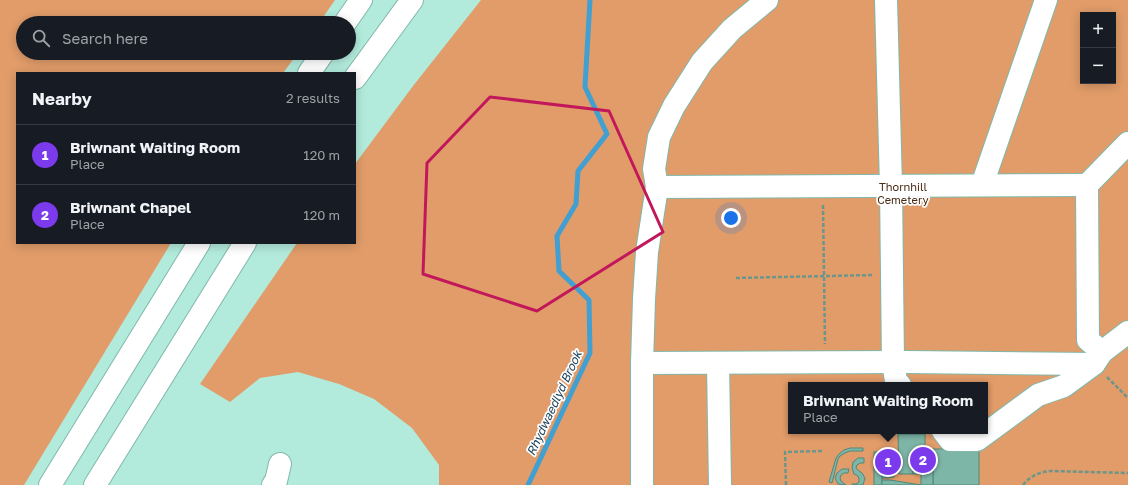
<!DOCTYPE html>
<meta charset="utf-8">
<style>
:root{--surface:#171b24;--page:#20242c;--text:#f1f3f6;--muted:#9ea1a6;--line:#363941;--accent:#7c3aed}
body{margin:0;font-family:"Golos Text",sans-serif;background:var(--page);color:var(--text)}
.controls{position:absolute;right:12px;top:12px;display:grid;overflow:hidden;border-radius:0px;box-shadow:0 2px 10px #0003}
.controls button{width:36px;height:36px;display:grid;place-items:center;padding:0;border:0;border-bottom:1px solid var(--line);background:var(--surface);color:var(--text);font:20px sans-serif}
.you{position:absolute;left:731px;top:218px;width:14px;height:14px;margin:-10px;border:3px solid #fff;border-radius:50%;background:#1a73e8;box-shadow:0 0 0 6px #1a73e833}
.badge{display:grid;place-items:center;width:26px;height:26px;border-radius:50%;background:var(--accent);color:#fff;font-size:13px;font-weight:700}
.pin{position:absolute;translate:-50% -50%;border:2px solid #fff;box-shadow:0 1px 4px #0006}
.popup{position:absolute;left:788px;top:382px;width:200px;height:52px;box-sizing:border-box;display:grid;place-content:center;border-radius:0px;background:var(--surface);filter:drop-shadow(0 1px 3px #0005);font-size:13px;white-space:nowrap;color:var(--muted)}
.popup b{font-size:15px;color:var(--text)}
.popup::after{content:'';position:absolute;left:50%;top:100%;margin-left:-8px;border:8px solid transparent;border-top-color:var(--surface)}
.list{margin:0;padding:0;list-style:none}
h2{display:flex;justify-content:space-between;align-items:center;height:52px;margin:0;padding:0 16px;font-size:17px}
h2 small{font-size:13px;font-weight:400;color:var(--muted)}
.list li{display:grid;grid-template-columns:26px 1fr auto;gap:12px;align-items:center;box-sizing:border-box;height:60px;padding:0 16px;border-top:1px solid var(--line)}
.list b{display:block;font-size:15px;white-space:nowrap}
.list p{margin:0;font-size:13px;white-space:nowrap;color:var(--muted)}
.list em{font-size:13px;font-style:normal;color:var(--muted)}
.icon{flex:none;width:22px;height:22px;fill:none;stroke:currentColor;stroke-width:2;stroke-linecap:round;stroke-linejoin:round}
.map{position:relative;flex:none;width:1128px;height:485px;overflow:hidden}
.search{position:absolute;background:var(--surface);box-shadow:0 2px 10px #0003;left:16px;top:16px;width:340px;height:44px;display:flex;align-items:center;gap:10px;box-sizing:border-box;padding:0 14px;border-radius:22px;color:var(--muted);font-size:15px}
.panel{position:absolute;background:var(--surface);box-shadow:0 2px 10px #0003;left:16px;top:72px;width:340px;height:172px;border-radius:0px}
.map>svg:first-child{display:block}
</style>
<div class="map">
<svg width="1128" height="485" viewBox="0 0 1128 485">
<rect width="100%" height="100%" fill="#b2ebdc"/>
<g fill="#e19c69" fill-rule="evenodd">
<path d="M0 0H335L319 23H23V53H298L283 73H17V243H171L24 485H0Z"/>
<path d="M481 0H1128V485H439V465L412 428 374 399 339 384 298 372 260 378 230 402 200 384 297 243H355V164L413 86ZM1083 15H1113V81H1083ZM791 385H985V431H791Z"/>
</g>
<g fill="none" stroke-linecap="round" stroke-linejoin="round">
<path stroke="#419fd2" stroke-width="5" d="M528 485 590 353 589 300 559 271 557 236 576 204 578 171 607 134 585 87 590 0"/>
</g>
<g fill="#7db5a6" stroke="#51887a">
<path d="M898 434H925V451H913V474H899Z"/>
<path d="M850 448H863V451H850L845 453 840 456 838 459 832 483 829 482 836 458 839 454 844 450Z"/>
<rect x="933" y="449" width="46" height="36"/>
<path d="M913 451H933V485H921V474H913Z"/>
<rect x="874" y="452" width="8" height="33"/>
<path d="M882 452H894V467L882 468Z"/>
<path d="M858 458H864V463H860L857 465 856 468 858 470 862 473 865 478 863 485H852V484H856L859 482V479L858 476 854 474 852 468 853 462Z"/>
<path d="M887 467H894V477L887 478Z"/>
<path d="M887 467V478H882V468Z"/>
<path d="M842 469H849L848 473H844L841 475 840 478 841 481 846 485 838 484 835 478 837 473Z"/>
<path d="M882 480H890L921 485H882Z"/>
</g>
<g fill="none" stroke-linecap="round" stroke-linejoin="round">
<g stroke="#80b8aa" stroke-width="24">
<g id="minor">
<path d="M886 0 891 186 893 362 896 381 900 385"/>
<path d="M982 185 1046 0"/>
<path d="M657 187 1087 185"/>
<path d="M1102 352 1088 340 1087 185 1128 143"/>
<path d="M642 363 907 362 1094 364"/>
<path d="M718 363 720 485"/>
<path d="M943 431 950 440H977L1038 395 1064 386 1094 364 1102 352 1128 332"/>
<path d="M273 485 276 481 280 464"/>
<path d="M642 485V363L644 299 647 252 657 187 654 169 659 137 674 106 702 62 732 29 767 0"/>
</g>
</g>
<g stroke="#80b8aa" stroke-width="24">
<g id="highway">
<path d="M345 23 361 0"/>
<path d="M309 73 323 53"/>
<path d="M355 78 412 0"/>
<path d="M50 485 199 243"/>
<path d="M95 485 245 243"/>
</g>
</g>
<g stroke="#6d968b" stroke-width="2.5" stroke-dasharray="4 2" stroke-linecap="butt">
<path d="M823 205 825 344"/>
<path d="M736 278 873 275"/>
<path d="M1107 377 1128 398"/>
<path d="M786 485 785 452 822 451"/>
<path d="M1023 485C1031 475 1040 472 1051 471L1128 473"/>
</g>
<use href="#minor" stroke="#fff" stroke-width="22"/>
<use href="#highway" stroke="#fff" stroke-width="22"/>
</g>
<path fill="none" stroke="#c2185b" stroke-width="3" stroke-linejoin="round" d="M490 97 609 111 663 232 537 311 423 274 427 163Z"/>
<g text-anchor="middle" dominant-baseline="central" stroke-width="3.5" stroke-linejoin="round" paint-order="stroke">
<g font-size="11" fill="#492a13" stroke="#fefefe">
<text x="903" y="186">Thornhill<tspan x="903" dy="13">Cemetery</tspan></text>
</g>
<g font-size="12" font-style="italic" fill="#1c435a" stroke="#fefefe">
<text transform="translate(554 403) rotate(-65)">Rhydwaedlyd Brook</text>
</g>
</g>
</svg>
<div class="controls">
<button>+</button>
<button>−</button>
</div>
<div class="you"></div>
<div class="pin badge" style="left:888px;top:462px">1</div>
<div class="popup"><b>Briwnant Waiting Room</b>Place</div>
<div class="pin badge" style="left:923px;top:460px">2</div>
<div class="search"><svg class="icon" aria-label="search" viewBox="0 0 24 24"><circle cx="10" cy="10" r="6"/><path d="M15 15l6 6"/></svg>Search here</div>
<section class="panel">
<h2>Nearby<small>2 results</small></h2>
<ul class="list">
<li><span class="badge">1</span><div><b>Briwnant Waiting Room</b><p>Place</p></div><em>120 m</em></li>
<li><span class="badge">2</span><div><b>Briwnant Chapel</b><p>Place</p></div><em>120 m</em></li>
</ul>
</section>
</div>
